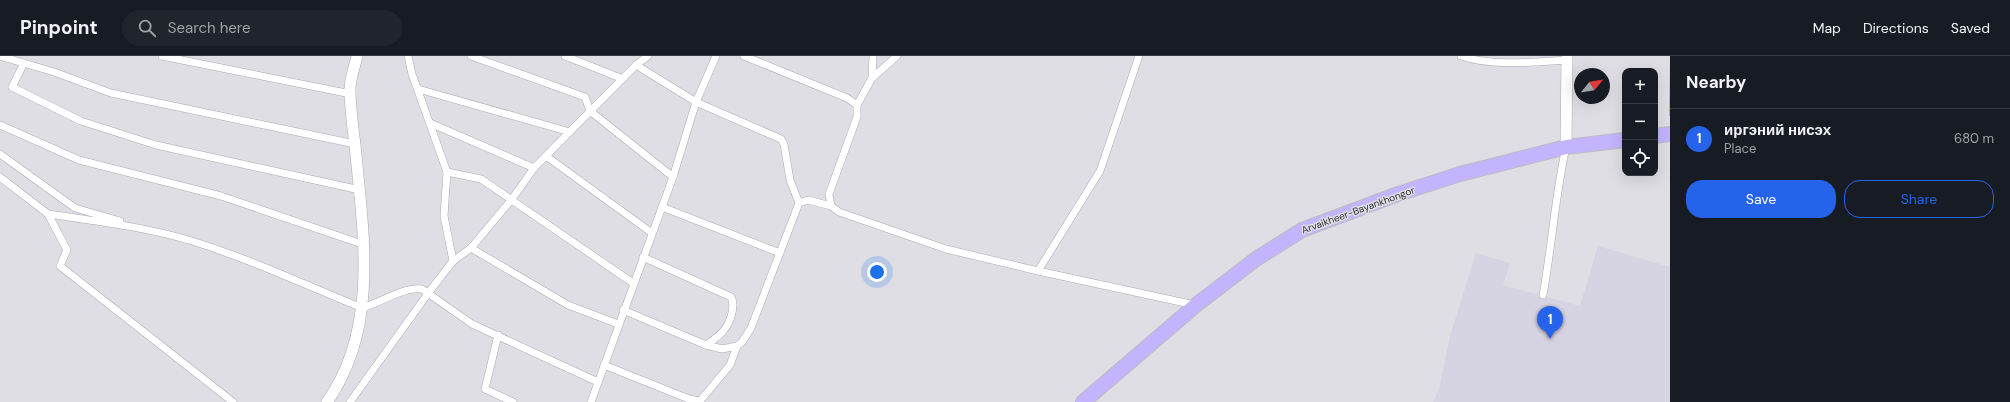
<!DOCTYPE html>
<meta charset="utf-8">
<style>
:root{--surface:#171b24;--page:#20242c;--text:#f1f3f6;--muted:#9ea1a6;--line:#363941;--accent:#2563eb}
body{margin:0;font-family:"DM Sans",sans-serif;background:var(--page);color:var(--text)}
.controls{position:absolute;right:12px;top:12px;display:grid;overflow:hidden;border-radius:8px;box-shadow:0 4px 16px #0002}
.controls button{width:36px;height:36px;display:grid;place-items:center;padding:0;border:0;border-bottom:1px solid var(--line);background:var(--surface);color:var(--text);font:20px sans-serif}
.compass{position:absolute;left:1574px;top:12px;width:36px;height:36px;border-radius:50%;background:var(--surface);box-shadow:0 4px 16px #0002;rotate:60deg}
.you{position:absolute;left:877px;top:216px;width:14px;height:14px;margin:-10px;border:3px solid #fff;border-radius:50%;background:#1a73e8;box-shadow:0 0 0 6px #1a73e833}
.badge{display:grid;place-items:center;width:26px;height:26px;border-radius:50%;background:var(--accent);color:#fff;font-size:13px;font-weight:700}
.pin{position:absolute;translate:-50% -33px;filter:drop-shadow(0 1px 2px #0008)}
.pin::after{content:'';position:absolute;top:21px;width:14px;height:12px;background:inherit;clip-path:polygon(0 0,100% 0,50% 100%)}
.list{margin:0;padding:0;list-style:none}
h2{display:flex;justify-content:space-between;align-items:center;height:52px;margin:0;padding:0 16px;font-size:17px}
h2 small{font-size:13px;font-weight:400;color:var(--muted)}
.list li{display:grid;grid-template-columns:26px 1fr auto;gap:12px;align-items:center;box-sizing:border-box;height:60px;padding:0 16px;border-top:1px solid var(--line)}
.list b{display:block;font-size:15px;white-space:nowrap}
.list p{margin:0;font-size:13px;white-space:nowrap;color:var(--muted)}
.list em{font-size:13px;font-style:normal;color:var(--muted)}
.actions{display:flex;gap:8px;padding:12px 16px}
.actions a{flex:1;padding:9px 0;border:1px solid var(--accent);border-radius:16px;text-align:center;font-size:14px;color:var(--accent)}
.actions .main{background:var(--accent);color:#fff}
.icon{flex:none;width:22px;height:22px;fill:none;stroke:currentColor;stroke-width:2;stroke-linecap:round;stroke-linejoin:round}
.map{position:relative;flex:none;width:1670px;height:346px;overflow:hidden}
header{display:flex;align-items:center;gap:24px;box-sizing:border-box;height:56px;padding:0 20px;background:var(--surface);border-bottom:1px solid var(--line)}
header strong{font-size:19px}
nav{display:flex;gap:22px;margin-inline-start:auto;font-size:14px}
.search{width:280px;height:36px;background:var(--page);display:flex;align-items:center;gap:10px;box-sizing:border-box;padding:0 14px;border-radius:22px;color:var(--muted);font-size:15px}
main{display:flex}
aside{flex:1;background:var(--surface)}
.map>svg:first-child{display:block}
</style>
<header>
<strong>Pinpoint</strong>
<div class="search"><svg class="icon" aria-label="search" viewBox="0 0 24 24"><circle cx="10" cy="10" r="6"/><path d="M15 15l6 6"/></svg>Search here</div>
<nav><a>Map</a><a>Directions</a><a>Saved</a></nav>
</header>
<main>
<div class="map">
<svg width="1670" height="346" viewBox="0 0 1670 346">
<rect width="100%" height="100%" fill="#dfdee5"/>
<path fill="#d6d3e2" d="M1598 190 1670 211V346H1433L1439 333 1450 280 1476 197 1510 207 1503 229 1580 250Z"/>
<path fill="#aea4d9" d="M1669 0 1670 60H1669Z"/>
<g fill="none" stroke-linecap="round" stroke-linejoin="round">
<g stroke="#abaab1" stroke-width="8">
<g id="street">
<path d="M0 0 54 16 111 37 355 88"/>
<path d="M162 0 351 38"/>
<path d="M408 0 412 18 447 116 444 160 453 205"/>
<path d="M471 0 585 41 590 55 673 121"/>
<path d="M565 0 623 23"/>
<path d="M744 0 847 42 857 49V61L829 138 831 150 839 156 946 193 1038 215 1195 249"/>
<path d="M1461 0C1494 11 1533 6 1567 4"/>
<path d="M24 7 12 31 81 65 156 89 360 134"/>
<path d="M636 9 696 46 781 83 784 88 790 124 799 147"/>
<path d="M872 22 873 0"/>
<path d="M418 33 570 76"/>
<path d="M857 49 872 22 897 0"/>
<path d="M430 67 534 112"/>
<path d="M0 69 79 104 221 140 365 189"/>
<path d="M0 98 75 152 120 165"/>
<path d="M546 100 652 177"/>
<path d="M447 116 481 123 633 227"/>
<path d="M0 121 48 158 67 194 60 210 233 346"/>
<path d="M662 151 780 197"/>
<path d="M48 158C96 165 145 171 192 185 250 203 306 229 362 252 380 247 405 230 422 233L472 268 598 326"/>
<path d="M471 192 568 249 618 268"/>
<path d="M643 201 731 241C734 246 733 251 732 257 728 274 719 280 706 289"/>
<path d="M1038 215 1100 115 1139 0"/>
<path d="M1543 239C1552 190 1555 140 1566 91"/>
<path d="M623 254 706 289 722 293 737 290 742 286 751 272 799 147 808 144 831 150"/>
<path d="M498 279 485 333 513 346"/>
<path d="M604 309 689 343 700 345 730 309 737 290"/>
<path d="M350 346 429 236 453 205 471 192 512 143 534 112 636 9 648 0"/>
<path d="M591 346 673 121 696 46 716 0"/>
</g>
</g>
<g stroke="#abaab1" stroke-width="12">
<g id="secondary">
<path d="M1566 91 1567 0"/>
<path d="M327 346C378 274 364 182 356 99 354 77 350 55 350 33 350 22 355 10 357 0"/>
</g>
</g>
<g stroke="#bdbdbe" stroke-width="16">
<g id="highway">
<path d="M1655 80 1670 78"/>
<path d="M1083 346 1196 249 1256 203 1302 174 1398 138 1460 118 1566 91 1625 84"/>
</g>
</g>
<use href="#street" stroke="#fff" stroke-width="7"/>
<use href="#secondary" stroke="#fff" stroke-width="11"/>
<use href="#highway" stroke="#c4b4fe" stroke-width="14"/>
</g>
<g text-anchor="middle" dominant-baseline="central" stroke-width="3" stroke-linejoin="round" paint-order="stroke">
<g font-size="10" fill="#313134" stroke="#dfdee5">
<text transform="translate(1358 154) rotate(-20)">Arvaikheer-Bayankhongor</text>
</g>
</g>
</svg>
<div class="controls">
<button>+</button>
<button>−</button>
<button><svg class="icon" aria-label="locate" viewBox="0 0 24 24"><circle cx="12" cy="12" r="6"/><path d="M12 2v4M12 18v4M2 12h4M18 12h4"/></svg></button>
</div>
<svg class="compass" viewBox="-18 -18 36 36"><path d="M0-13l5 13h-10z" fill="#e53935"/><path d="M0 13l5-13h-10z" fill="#9ea1a6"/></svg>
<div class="you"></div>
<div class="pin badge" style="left:1550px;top:283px">1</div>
</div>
<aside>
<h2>Nearby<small></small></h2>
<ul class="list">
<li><span class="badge">1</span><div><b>иргэний нисэх</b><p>Place</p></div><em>680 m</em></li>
</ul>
<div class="actions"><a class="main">Save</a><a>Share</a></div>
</aside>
</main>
